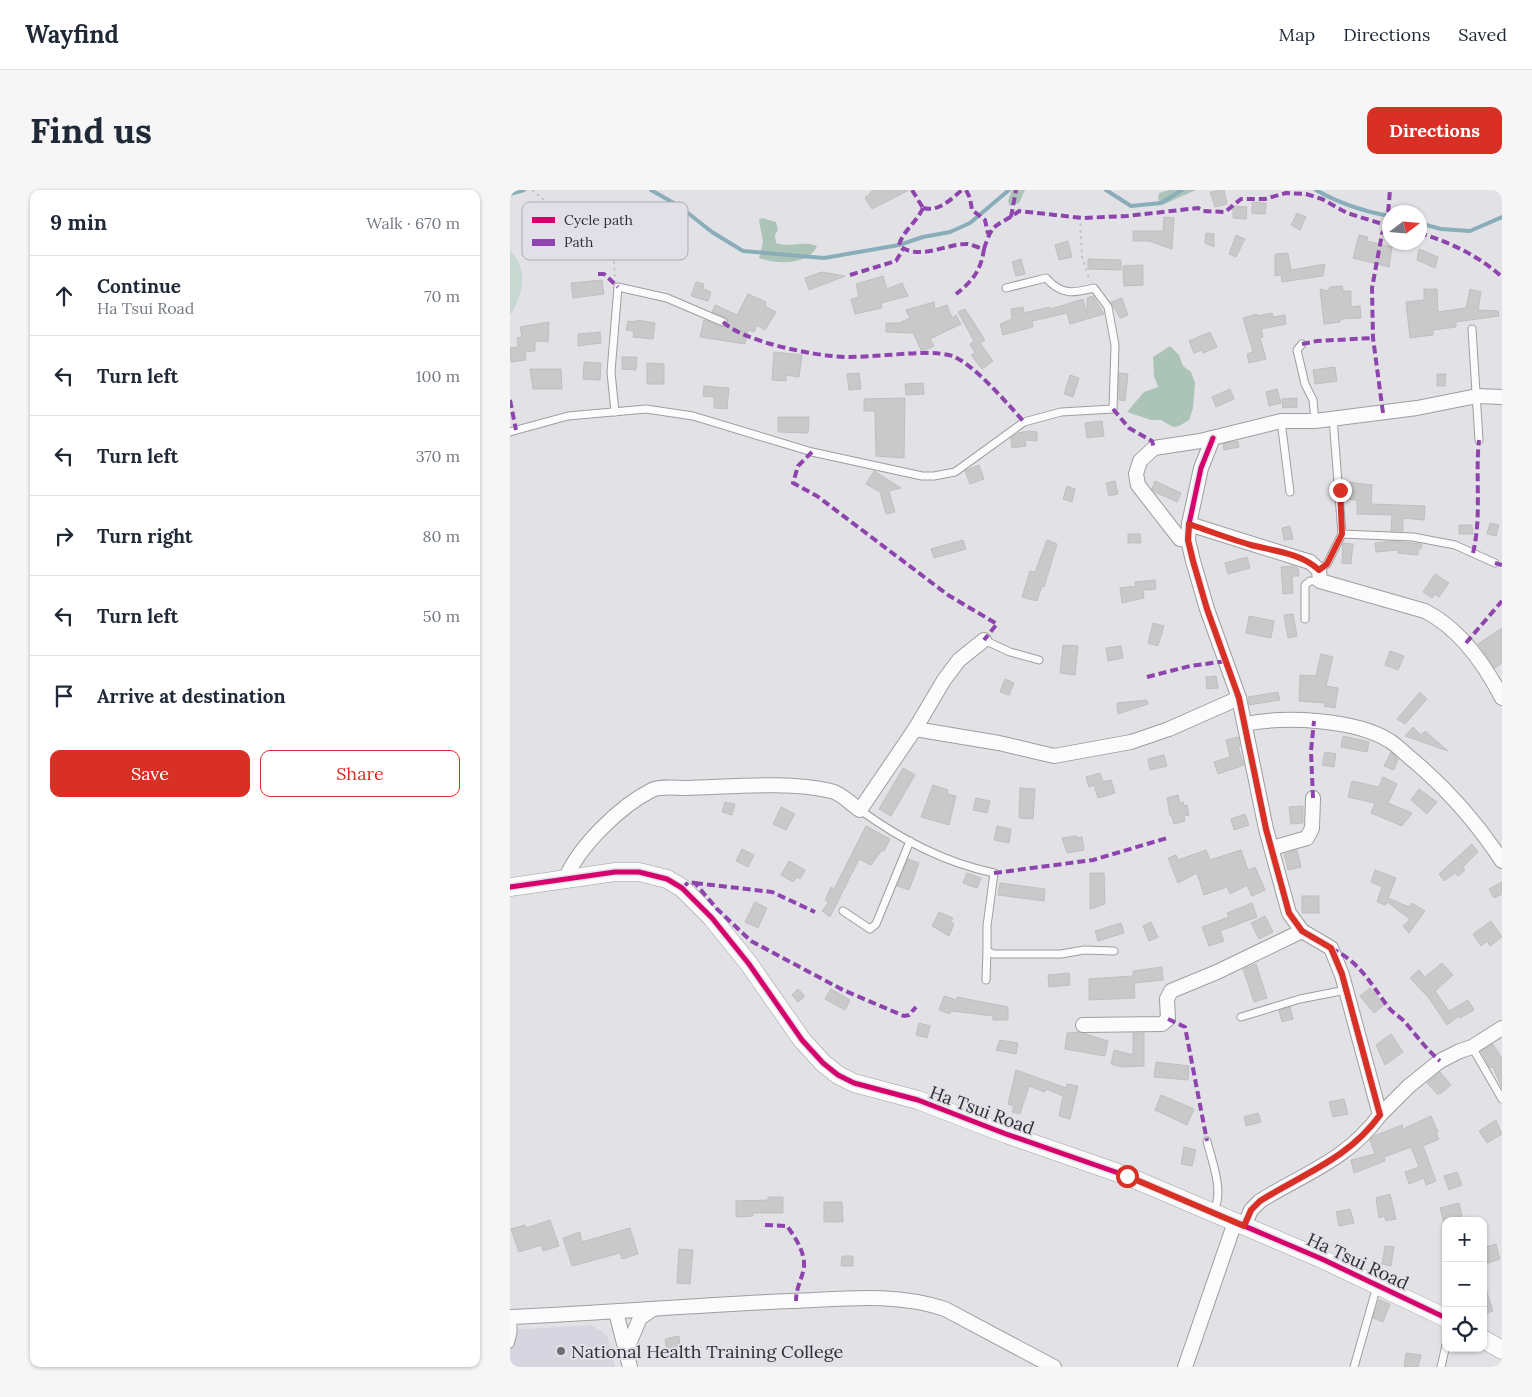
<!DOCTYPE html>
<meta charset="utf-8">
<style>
:root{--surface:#fff;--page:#f6f6f7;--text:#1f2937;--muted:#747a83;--line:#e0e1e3;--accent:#d93025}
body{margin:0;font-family:Lora,serif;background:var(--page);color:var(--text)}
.controls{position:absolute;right:15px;bottom:15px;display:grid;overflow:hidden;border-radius:10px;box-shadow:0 1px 4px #0004}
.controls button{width:45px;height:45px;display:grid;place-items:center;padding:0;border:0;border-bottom:1px solid var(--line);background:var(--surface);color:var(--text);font:25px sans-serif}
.compass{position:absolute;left:872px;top:15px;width:45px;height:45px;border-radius:50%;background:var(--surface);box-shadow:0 1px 4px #0004;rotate:74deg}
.stop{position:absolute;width:15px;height:15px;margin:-11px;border:4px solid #d93025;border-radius:50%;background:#fff}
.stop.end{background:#d93025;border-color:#fff;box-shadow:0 1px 5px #0008}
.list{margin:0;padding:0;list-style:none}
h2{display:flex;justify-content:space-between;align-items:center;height:65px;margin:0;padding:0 20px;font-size:21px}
h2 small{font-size:16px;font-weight:400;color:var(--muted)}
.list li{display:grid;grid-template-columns:32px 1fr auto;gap:15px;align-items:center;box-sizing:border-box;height:80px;padding:0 20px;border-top:1px solid var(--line)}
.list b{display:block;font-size:19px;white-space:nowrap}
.list p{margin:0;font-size:16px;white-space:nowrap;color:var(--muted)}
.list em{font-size:16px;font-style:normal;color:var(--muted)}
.actions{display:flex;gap:10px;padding:15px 20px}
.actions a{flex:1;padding:11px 0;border:1px solid var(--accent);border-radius:10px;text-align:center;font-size:18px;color:var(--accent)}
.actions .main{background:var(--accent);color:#fff}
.icon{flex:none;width:28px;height:28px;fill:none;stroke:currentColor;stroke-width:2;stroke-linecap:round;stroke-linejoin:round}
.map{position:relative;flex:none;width:992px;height:1177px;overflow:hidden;border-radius:10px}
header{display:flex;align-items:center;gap:30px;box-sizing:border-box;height:70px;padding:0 25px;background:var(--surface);border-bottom:1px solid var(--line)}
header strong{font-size:24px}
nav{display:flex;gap:28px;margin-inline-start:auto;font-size:18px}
.intro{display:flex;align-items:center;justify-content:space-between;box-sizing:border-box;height:120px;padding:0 30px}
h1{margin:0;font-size:35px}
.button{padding:12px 22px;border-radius:10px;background:var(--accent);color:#fff;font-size:18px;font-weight:700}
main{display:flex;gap:30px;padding:0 30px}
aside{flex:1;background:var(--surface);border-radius:10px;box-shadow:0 1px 4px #0004}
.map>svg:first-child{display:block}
</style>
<header>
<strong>Wayfind</strong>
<nav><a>Map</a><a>Directions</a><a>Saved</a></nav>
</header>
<div class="intro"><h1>Find us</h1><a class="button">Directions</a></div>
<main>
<aside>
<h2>9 min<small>Walk · 670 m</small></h2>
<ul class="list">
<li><svg class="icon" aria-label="ahead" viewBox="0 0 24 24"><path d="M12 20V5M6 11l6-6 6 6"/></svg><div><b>Continue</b><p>Ha Tsui Road</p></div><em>70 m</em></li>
<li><svg class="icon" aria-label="left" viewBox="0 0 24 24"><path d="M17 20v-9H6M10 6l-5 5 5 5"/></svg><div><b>Turn left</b></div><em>100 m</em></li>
<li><svg class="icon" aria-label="left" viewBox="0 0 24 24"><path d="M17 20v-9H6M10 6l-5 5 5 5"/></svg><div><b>Turn left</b></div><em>370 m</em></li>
<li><svg class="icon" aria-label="right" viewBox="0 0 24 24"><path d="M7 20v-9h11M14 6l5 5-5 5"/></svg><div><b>Turn right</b></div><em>80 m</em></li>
<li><svg class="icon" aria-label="left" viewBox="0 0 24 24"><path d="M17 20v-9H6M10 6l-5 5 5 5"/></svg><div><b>Turn left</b></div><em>50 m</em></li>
<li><svg class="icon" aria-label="arrive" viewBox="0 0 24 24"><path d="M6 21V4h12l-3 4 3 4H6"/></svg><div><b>Arrive at destination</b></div></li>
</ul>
<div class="actions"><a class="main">Save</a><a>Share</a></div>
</aside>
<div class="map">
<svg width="992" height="1177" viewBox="0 0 992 1177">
<rect width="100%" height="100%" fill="#e2e2e6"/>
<path fill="#d6d5e0" d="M81 1135 97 1145 105 1177H0V1140Z"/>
<path fill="#c6d8cf" d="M0 61C19 77 13 107 0 125Z"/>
<g fill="#acc4b8">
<path d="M502 0H515L509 13 500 16 498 11Z"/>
<path d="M659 0H686L652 15 648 9 649 3Z"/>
<path d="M252 28 266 32 268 40 265 45 266 53C281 58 293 50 307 56 299 75 266 75 249 68L253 52 249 30Z"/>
<path d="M660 156 669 165 673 176 681 182 685 193 683 218 679 230 669 236 663 237 651 230H641L617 222 634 202 648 197 644 186 643 167Z"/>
</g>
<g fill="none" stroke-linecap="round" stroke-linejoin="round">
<g stroke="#8aaeb9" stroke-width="4">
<path d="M141 0 169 16 202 42 233 61 314 68 389 55 413 47 440 42 460 33 499 0"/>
<path d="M596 0 621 16 651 13 672 0"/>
<path d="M806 0C830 14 852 21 879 26"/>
<path d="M0 4 14 0"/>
<path d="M909 33 931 39 960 41 992 27"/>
</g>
</g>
<g fill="#cac9ca" stroke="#c0bec0">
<path d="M363 0H399L362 19 355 8Z"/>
<path d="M714 0 717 14 705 17 700 2Z"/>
<path d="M742 12 756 13 755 24 742 23Z"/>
<path d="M723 16 737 17 736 29 723 28Z"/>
<path d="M787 23 796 27 790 40 781 35Z"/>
<path d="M654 27 664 28 662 59 639 51H623V41H653Z"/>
<path d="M696 43 704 44V57L695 53Z"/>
<path d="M726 45 735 49 726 67 719 64Z"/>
<path d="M849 45 858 47 857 51 882 57 879 77 843 68Z"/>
<path d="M558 51 562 67 549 70 545 55Z"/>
<path d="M909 59 928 67 925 78 907 70Z"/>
<path d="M778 63 781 80 815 74 813 86 772 92 771 85 765 86V64Z"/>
<path d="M511 69 515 84 506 86 502 72Z"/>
<path d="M578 69 611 70V80L578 79Z"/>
<path d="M633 75V95L614 96 613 76Z"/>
<path d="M312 82 335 86 299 100 295 88Z"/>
<path d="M373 86 377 99 392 93 398 106 371 113 372 118 345 124 341 109 349 107 346 94Z"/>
<path d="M92 90 94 104 63 108 61 93Z"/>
<path d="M186 92 194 94 193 99 201 102 198 111 181 106Z"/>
<path d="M832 96 833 101H841V117L850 116 851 128 830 129V132L814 134 810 99 818 101 820 97Z"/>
<path d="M914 99H927L928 122 956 118 960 99 971 102 968 120 988 121 989 126 946 132V137L923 140V145L900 148 896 112 914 110Z"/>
<path d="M238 104 256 112 255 116 266 122 255 140 247 135 244 142 238 140 235 154 190 147 194 130 211 137 218 135 217 128 202 122 205 115 227 125Z"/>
<path d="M583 106 594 124 560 134 557 123 522 131 523 137 493 145 490 134 502 129 501 119 513 117 514 123 540 117 541 119 573 109 577 124V108Z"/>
<path d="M612 108 618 125 610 128 601 112Z"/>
<path d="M424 112 425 119 437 115 442 128 446 125 451 134 420 149 424 156 412 162 403 143 376 142V133H389L400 128 396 120Z"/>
<path d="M455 119 475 150 470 153 483 171 472 179 461 165 465 163 460 154 464 151 448 122Z"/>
<path d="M762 123 763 127 775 125 776 134 751 139 753 147 750 148 756 169 739 173 737 164 743 162 733 128 747 124V126Z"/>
<path d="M126 130 145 133 143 149 123 147 124 141 116 140 118 131 125 132Z"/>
<path d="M39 132 38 152 28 151 25 153V161L15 162 16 170 1 172 0 158 8 157 7 148 12 147 10 137Z"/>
<path d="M90 142 91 153 68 156V144Z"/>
<path d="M700 142 707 157 693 163 692 160 684 163 679 151Z"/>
<path d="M264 162 292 165 289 187 276 185V191L262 190Z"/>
<path d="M112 167H127L126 180 112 179Z"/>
<path d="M74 172 91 173 90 190 73 189Z"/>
<path d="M137 173 154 174V194H137Z"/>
<path d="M825 177 827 191 805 194 803 180Z"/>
<path d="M20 179H51L52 199H23Z"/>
<path d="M349 183 351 199 339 200 337 184Z"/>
<path d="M609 183 618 184 615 211 609 210Z"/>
<path d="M927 184H936L935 196H927Z"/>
<path d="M560 185 569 188 563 207 554 204Z"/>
<path d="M413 193 414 204 396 205 395 194Z"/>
<path d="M194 196 219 198 217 219 204 218V207L193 206Z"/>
<path d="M720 199 724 209 706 217 702 207Z"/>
<path d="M767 199 771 213 759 216 756 202Z"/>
<path d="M395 208 394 268 366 266 365 221H354V209Z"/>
<path d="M787 208V217L773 218 772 209Z"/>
<path d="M268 227H299L298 243 268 242Z"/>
<path d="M592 231 594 246 577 248 575 233Z"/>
<path d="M519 241 527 242V251L515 250 516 256 502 258 501 248 508 243Z"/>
<path d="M728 251 729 257 714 260 713 254Z"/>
<path d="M469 275 474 289 460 294 455 281Z"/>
<path d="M364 281 391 298 379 301 385 322 376 324 370 302 356 294Z"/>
<path d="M605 291 608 304 599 306 596 293Z"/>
<path d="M645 291 671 303 667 312 645 302 642 299Z"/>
<path d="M838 292 862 295 861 314 915 316 914 330 893 328V341H881L882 325 847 324V310L836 309Z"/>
<path d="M557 296 565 299 562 312 553 309Z"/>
<path d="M980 333 989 335 986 346 977 344Z"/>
<path d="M949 335H962L963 344H949Z"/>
<path d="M780 336 783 349 774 350 772 338Z"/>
<path d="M618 344H630L631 353H618Z"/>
<path d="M453 350 456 359 424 368 421 359Z"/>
<path d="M537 350 547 354 534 397 532 396 527 411 512 407 520 381 525 382Z"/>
<path d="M881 351 912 354 911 359H908V365L888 363V360L866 362 865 353Z"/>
<path d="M833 353 843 354 841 374 832 373Z"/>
<path d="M737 367 740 378 718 384 715 373Z"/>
<path d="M783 376 788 378 789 386H782L783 403 773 404 771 377Z"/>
<path d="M925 384 939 393 929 407 925 404 922 408 913 402Z"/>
<path d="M645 390 646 399 633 400 634 408 612 413 610 398 626 396 625 392Z"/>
<path d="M783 424 787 446 778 448 774 425Z"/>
<path d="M739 426 764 431 761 448 736 443Z"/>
<path d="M643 433 654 436 648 456 638 453Z"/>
<path d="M992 438V473L985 478 968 454Z"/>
<path d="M553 455 568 456 565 485 550 483Z"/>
<path d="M611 456 613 468 598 471 596 458Z"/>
<path d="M880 461 894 466 888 480 875 475Z"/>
<path d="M811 464 823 467 816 496 828 498 825 518 814 516 815 513 789 511 790 485 806 486Z"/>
<path d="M706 486 708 498 697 499 696 487Z"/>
<path d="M495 489 504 493 499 505 490 502Z"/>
<path d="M768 502 770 510 739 515 738 507Z"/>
<path d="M910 502 917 509 895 534 887 529Z"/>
<path d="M637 510 638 514 608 524 607 513Z"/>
<path d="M903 537 911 545 915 541 938 561 895 546Z"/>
<path d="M833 546 859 552 857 562 831 557Z"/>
<path d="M728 547 730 557H728L734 575 708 584 704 572 720 567 716 550Z"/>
<path d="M815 562 826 564 824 577 812 575Z"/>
<path d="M881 562 888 569 884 580 874 576Z"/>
<path d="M654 565 657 576 640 580 638 569Z"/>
<path d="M393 578 405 585 381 626 369 619Z"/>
<path d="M590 583 593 592 601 590 605 603 588 608 584 595 579 597 576 587Z"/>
<path d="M873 587 887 594 878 613 902 623 892 636 861 623 865 613 838 607 842 591 869 597Z"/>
<path d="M423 595 438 600 437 604 446 606 439 635 411 627Z"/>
<path d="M510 598 525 599 523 629 509 628Z"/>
<path d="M909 599 927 612 917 624 901 610Z"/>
<path d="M668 605 670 613 673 612 674 616 677 615 679 625 674 626 675 631 664 634 662 626H660L657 608Z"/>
<path d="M466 608 480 611 477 623 463 620Z"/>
<path d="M215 612 225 614 222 625 212 622Z"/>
<path d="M793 616V633L781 634 779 617Z"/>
<path d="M271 617 285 624 276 640 263 634Z"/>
<path d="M735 624 739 635 724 640 721 629Z"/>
<path d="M356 636 380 649 374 661 372 660 361 675 349 669 320 727 312 721 319 712 315 710 321 697 324 699Z"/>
<path d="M487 636 501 639 499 653 484 650Z"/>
<path d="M566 646 567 648 572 647 574 660 557 663 552 648Z"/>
<path d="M962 654 968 662 953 677 955 680 948 686 945 683 934 691 929 684Z"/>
<path d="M232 659 244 665 238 677 226 671Z"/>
<path d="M696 660 700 670 731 660 738 680 745 677 755 700 742 706 737 695 720 704 717 697 694 705 687 683 668 693 658 668 666 665 668 670Z"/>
<path d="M787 660 791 677 778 680 774 664Z"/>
<path d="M398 669 409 673 399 700 387 696Z"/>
<path d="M279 671 295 680 290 689 287 687 283 692 271 685Z"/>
<path d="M865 680 886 688 878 708 899 717 902 713 915 721 899 743 893 736 900 729 877 712 875 715 867 712 872 697 861 692Z"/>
<path d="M457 683 471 688 467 698 453 693Z"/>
<path d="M580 683H594L595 714 580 719Z"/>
<path d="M992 692V704L984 708 979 699Z"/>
<path d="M490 693 535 699 534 711 488 705Z"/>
<rect x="792" y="706" width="17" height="17"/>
<path d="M245 712 257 718 248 738 235 732Z"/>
<path d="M742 713 747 727 710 741 714 751 699 756 692 737 719 727 717 723Z"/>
<path d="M429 722 443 728 441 732 444 734 439 746 422 736Z"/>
<path d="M755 726 763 742 749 749 741 733Z"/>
<path d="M981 731 992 747 980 756 977 751 971 756 963 744Z"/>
<path d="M641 732 648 747 639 751 633 736Z"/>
<path d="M611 733 614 743 588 751 585 741Z"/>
<path d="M932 773 943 785 925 801 939 821 958 810 964 820 950 828 949 826 937 835 918 807 900 788 909 780 915 787Z"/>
<path d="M746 774 757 808 744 812 733 779Z"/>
<path d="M652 777 653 790 624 793 625 808 579 810V789L623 786V781Z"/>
<path d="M559 783 560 795 539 797 538 785Z"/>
<path d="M860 798 874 815 864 823 850 806Z"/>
<path d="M288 799 295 806 288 812 282 805Z"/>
<path d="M321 799 340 810 335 820 315 809Z"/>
<path d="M434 806 447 810V807L498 817V830H483V826L450 822 441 821 440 824 429 820Z"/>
<path d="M780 817 783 829 772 832 769 821Z"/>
<path d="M409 833 420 836 417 848 406 845Z"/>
<path d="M569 842 598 851 595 866 555 859 557 843Z"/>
<path d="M623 843H634V876L612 877 601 874 604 860 623 865Z"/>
<path d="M881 844 893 862 875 875 866 855Z"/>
<path d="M490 850 508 853 506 864 486 860Z"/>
<path d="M983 854 992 869V898L983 877 980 878 971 861Z"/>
<path d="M646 872 679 876 678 890 644 887Z"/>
<path d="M506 880 556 898 557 894 568 896 560 929 549 926 553 906 536 899 535 902 519 896 510 924 502 922 504 916 498 914Z"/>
<path d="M930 882 941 895 930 904H927L917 893Z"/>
<path d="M651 905 684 919 677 935 645 920Z"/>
<path d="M834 909 838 924 823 927 819 912Z"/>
<path d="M748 923 751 932 736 936 734 927Z"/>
<path d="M921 926 928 942 926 943 929 949 913 956 926 991 916 995 914 988 899 994 895 982 909 977 901 957 874 967 875 971 844 983 841 970 865 964 860 950 864 946 892 935 893 939Z"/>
<path d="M986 930 992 944 977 953 969 941Z"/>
<path d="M674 957 686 960 682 976 671 974Z"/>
<path d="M947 982 952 995 939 1000 934 986Z"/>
<path d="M880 1004 886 1029 876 1031 874 1026 869 1028 866 1008Z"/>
<path d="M258 1007H273V1023H243V1026L226 1027V1011L258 1010Z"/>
<path d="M314 1012H332L333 1032H314Z"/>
<path d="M949 1013 952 1026 934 1032 930 1018Z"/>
<path d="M840 1019 844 1033 829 1036 826 1022Z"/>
<path d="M40 1030 49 1056 33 1061 31 1055 9 1062 1 1039 15 1035 16 1038Z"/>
<path d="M120 1038 128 1064 112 1069 110 1063 62 1076 53 1048 70 1042 72 1052Z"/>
<path d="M986 1054 990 1069 973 1075V1058Z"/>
<path d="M875 1056 884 1057 881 1076 872 1074Z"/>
<path d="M169 1059 183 1060 180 1094 167 1093Z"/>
<path d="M332 1066H343V1076H331Z"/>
<path d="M975 1096 983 1121 973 1124V1097Z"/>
<path d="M869 1110 880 1114 873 1132 863 1128Z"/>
<path d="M169 1146 170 1155 167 1156 168 1159 157 1161 155 1149Z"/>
<path d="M896 1163 911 1165 908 1177H894Z"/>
</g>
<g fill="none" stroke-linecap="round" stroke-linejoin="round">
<g stroke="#9e9ea1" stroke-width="9">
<g id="service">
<path d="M962 139 969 250"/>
<path d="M792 154 787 160 795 194 803 210 805 231"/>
<path d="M105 222 101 182 108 97 157 108 213 132"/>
<path d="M771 231 780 302"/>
<path d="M0 242 58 226 136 219 183 226 302 262 412 286H424L445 282 514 232 551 222 603 219 605 155 598 117 584 98C563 103 552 106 536 88L496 98"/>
<path d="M832 344 903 347 945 355 985 373"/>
<path d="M809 380 817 374 832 344 823 228"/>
<path d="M795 429V395L800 391H810"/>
<path d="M474 450 500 462 529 470"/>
<path d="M350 620C392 650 433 672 484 683L477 736V761L483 764H551L574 760 604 761"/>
<path d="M333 721 360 739 366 734 400 651"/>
<path d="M476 790 477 761"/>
<path d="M731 827 790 809 836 800"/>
<path d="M962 857 992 909"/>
<path d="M697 951C702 972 715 1003 703 1022"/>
<path d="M0 1154 3 1143V1127"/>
<path d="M844 1177 867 1096"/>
<path d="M931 1177 936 1155"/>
</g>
</g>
<g stroke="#9e9ea1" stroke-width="16">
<g id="minor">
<path d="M703 248 691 278 679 334 678 350 683 371 697 419 729 508 756 639 779 723 792 741 821 758 832 785 870 925C837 970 795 983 750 1011L741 1020 734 1036"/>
<path d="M679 334 800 372 809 380 810 391 915 421C950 439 974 473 992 508"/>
<path d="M678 350 670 349 628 295 626 284 630 271 644 258 690 251 771 231H805L907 218 967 206 992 207"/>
<path d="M735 534C775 526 845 529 880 551 889 557 896 565 904 571 938 600 967 633 992 671"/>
<path d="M405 539 489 553 544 566 621 552 659 539 729 508"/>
<path d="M762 658 797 648 802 638 803 608"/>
<path d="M55 690C68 657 110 616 142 600 150 596 166 598 176 598 220 597 278 591 321 601 331 603 341 614 350 620L405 539 434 490 449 470 474 450"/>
<path d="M573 835 652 834 658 829 657 809 661 801 707 782 792 741"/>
<path d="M870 925 899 896 930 871 950 861 962 857 992 838"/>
<path d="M106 1122 120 1177"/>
<path d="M0 1127C94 1123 187 1115 281 1111 333 1109 385 1102 435 1119L544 1177"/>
<path d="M116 1161 130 1128 143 1119"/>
<path d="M675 1177 725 1032"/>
</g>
</g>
<g stroke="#9e9ea1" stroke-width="19">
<g id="tertiary">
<path d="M0 697 105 682H129L157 689 172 698 202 728 239 774 292 850 313 873 328 885 344 893 408 910 496 944 617 986 812 1069 936 1128"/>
<path d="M973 1149 992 1160"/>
</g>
</g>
<g stroke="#c3c3c5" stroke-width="2" stroke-dasharray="2.5 4" stroke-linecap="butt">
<path d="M22 0 33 9C32 20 32 31 40 38 45 35 52 29 57 27 72 21 92 35 102 44L105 88"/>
<path d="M570 27 572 67 580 91"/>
</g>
<use href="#service" stroke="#fbfbfb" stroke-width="7"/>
<use href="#minor" stroke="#fbfbfb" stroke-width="14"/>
<use href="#tertiary" stroke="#fbfbfb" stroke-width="18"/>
<g stroke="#8e44ad" stroke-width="4" stroke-dasharray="8 4" stroke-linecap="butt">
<path d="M402 0 413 18"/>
<path d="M456 0 460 8 462 20 475 30 478 44"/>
<path d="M413 18C406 33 393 41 389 55 408 72 437 53 458 54 463 55 469 58 474 59 471 80 463 91 446 104"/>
<path d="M413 18C429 22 440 10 452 0"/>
<path d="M501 27 506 0"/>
<path d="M909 43C940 52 969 66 992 87"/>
<path d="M474 59C483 29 489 37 509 21L573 28 617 26 688 18 693 21 715 22 731 9H755L776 3 796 4 812 9 837 23 879 36"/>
<path d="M88 84H94L108 97"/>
<path d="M340 85 386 71 393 59"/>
<path d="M213 132C234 152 305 166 335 167 349 167 363 166 377 165 395 164 429 160 445 167 467 178 496 212 514 232"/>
<path d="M792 154 807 151 863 148"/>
<path d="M0 210 6 240"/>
<path d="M603 219 619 238 642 251 644 258"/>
<path d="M873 223 863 148 862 98 872 44 877 36 880 0"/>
<path d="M302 262 288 276 283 293 307 306 438 405 487 434 474 450"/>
<path d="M963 363C972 326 965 287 969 250"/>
<path d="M985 373 992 375"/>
<path d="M956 453 992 411"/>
<path d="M637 487 680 476 717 471"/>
<path d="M803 608 801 561 804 531"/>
<path d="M484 683 583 670 657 648"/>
<path d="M185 693 262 702 305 722"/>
<path d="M172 698 179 692 185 693 207 719 241 751 333 800 394 826 399 825 406 817"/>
<path d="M821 758C851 773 860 793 879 818 883 823 889 826 894 831 906 845 916 859 930 871"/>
<path d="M658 829 675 837 697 951"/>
<path d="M255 1035 277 1036C285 1047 295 1062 294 1076 293 1088 286 1096 286 1111"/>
</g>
<g stroke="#e1e0e8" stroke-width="8">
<g id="cycleway">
<path d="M703 248 691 278 679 334 678 350 683 371 697 419 729 508 756 639 779 723 792 741 821 758 832 785 870 925C837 970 795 983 750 1011L741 1020 734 1036"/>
<path d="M0 697 105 682H129L157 689 172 698 202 728 239 774 292 850 313 873 328 885 344 893 408 910 496 944 617 986 812 1069 936 1128"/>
</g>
</g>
<use href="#cycleway" stroke="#d6006c" stroke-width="5"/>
</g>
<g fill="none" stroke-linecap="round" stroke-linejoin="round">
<path stroke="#d93025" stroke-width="6" d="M617 986 734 1036 741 1020 750 1011C794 983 838 969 870 925L832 784 821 758 792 741 779 723 756 639 729 508 697 419 683 371 678 350 679 334C699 341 720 349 741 355 764 361 791 363 809 380L817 374 832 344 830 300"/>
</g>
<circle fill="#6e6e71" stroke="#e1e0e8" stroke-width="2" cx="51" cy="1161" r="5"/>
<g text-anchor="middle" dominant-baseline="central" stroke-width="4" stroke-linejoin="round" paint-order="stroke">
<g font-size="18" fill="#2f2f32" stroke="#e1e0e8">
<text transform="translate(472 920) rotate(20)">Ha Tsui Road</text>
<text transform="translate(848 1071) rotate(25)">Ha Tsui Road</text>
</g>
<g font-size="18" fill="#2f2f32" stroke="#e1e0e8" text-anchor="start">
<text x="61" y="1161">National Health Training College</text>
</g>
</g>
<rect x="12" y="12" width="166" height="58" rx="8" fill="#e1e0e8" stroke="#acabb1" stroke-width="1"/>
<rect x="22" y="27" width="23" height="6" fill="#d6006c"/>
<rect x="22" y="49" width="23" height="7" fill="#8e44ad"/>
<g font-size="14" fill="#2f2f32">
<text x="54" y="35">Cycle path</text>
<text x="54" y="57">Path</text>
</g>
</svg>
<div class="controls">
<button>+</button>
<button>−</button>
<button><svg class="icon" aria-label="locate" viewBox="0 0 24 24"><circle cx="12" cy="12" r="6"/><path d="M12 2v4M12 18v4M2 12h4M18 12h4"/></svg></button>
</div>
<svg class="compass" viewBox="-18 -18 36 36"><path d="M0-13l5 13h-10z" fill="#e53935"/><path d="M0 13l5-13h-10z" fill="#747a83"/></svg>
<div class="stop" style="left:617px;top:986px"></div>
<div class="stop end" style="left:830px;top:300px"></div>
</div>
</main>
